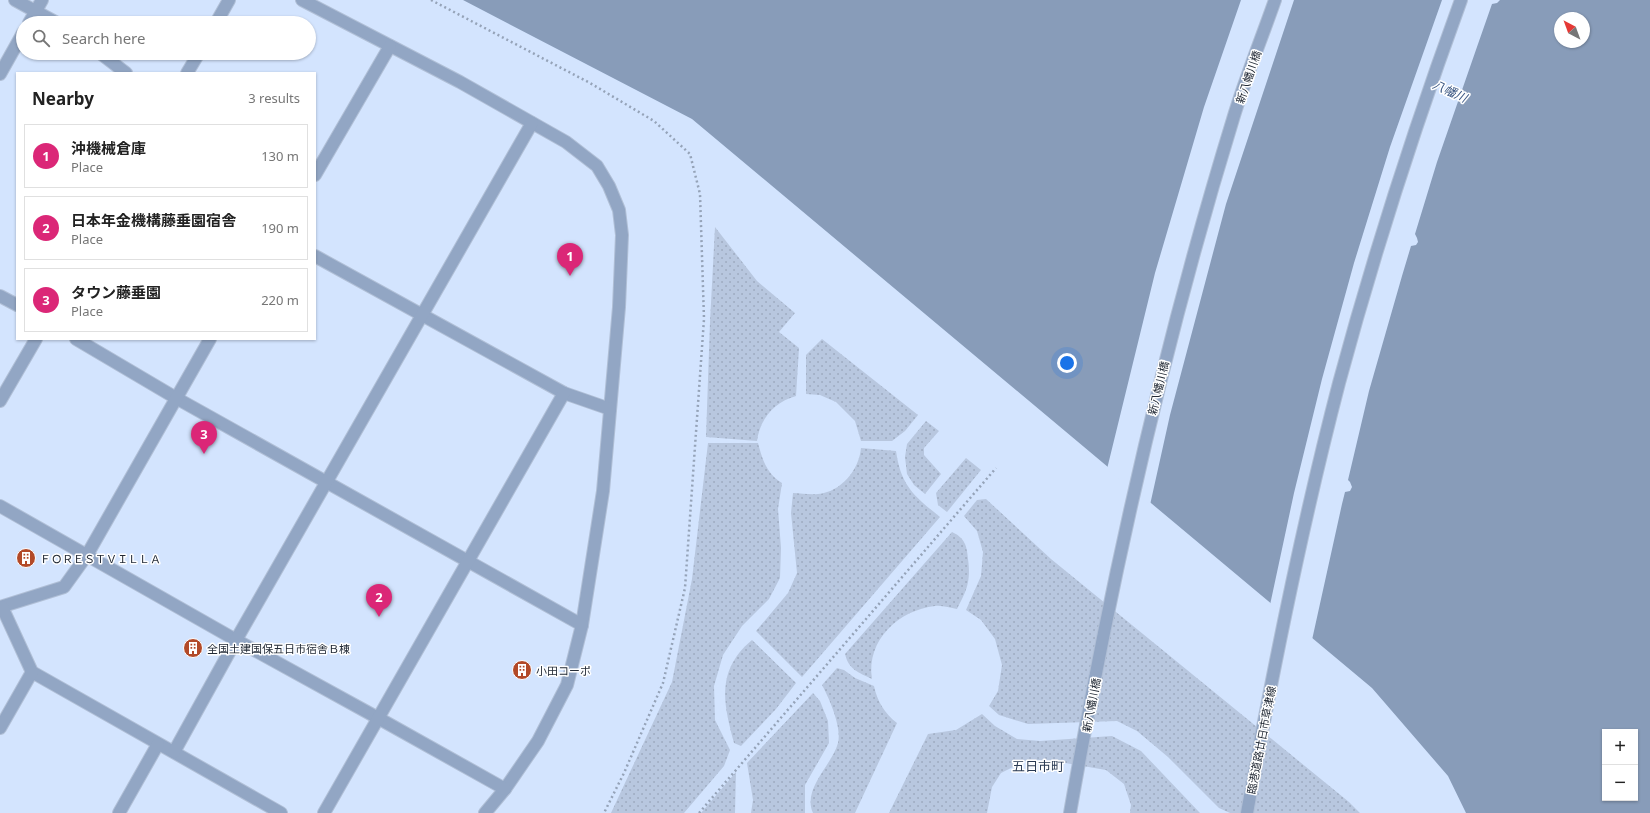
<!DOCTYPE html>
<meta charset="utf-8">
<style>
:root{--surface:#fff;--page:#f6f6f6;--text:#222;--muted:#767676;--line:#e0e0e0;--accent:#db2777}
body{margin:0;font-family:"Noto Sans","Noto Sans JP",sans-serif;background:var(--page);color:var(--text)}
.controls{position:absolute;right:12px;bottom:12px;display:grid;overflow:hidden;border-radius:0px;box-shadow:0 1px 3px #0004}
.controls button{width:36px;height:36px;display:grid;place-items:center;padding:0;border:0;border-bottom:1px solid var(--line);background:var(--surface);color:var(--text);font:20px sans-serif}
.compass{position:absolute;left:1554px;top:12px;width:36px;height:36px;border-radius:50%;background:var(--surface);box-shadow:0 1px 3px #0004;rotate:319deg}
.you{position:absolute;left:1067px;top:363px;width:14px;height:14px;margin:-10px;border:3px solid #fff;border-radius:50%;background:#1a73e8;box-shadow:0 0 0 6px #1a73e833}
.badge{display:grid;place-items:center;width:26px;height:26px;border-radius:50%;background:var(--accent);color:#fff;font-size:13px;font-weight:700}
.pin{position:absolute;translate:-50% -33px;filter:drop-shadow(0 1px 2px #0008)}
.pin::after{content:'';position:absolute;top:21px;width:14px;height:12px;background:inherit;clip-path:polygon(0 0,100% 0,50% 100%)}
.list{margin:0;padding:0;list-style:none}
h2{display:flex;justify-content:space-between;align-items:center;height:52px;margin:0;padding:0 16px;font-size:17px}
h2 small{font-size:13px;font-weight:400;color:var(--muted)}
.list li{display:grid;grid-template-columns:26px 1fr auto;gap:12px;align-items:center;box-sizing:border-box;height:64px;margin:0 8px 8px;padding:0 8px;border:1px solid var(--line);border-radius:0px}
.list b{display:block;font-size:15px;white-space:nowrap}
.list p{margin:0;font-size:13px;white-space:nowrap;color:var(--muted)}
.list em{font-size:13px;font-style:normal;color:var(--muted)}
.icon{flex:none;width:22px;height:22px;fill:none;stroke:currentColor;stroke-width:2;stroke-linecap:round;stroke-linejoin:round}
.map{position:relative;flex:none;width:1650px;height:813px;overflow:hidden}
.search{position:absolute;background:var(--surface);box-shadow:0 1px 3px #0004;left:16px;top:16px;width:300px;height:44px;display:flex;align-items:center;gap:10px;box-sizing:border-box;padding:0 14px;border-radius:22px;color:var(--muted);font-size:15px}
.panel{position:absolute;background:var(--surface);box-shadow:0 1px 3px #0004;left:16px;top:72px;width:300px;height:268px;border-radius:0px}
.map>svg:first-child{display:block}
</style>
<div class="map">
<svg width="1650" height="813" viewBox="0 0 1650 813">
<defs>
<pattern id="grass-dots" width="8" height="8" patternUnits="userSpaceOnUse"><rect width="8" height="8" fill="#b8c7df"/><path d="M2 2h.1M6 6h.1" fill="none" stroke="#9eabc0" stroke-width="1.8" stroke-linecap="round"/></pattern>
</defs>
<rect width="100%" height="100%" fill="#d3e4fe"/>
<g fill="url(#grass-dots)">
<path d="M715 227 757 281 795 313 779 332 799 348 796 396C774 402 760 419 757 441L706 437 710 322Z"/>
<path d="M822 339 918 415 905 431 892 441H861L855 421 836 402 820 395 806 394V355Z"/>
<path d="M926 421 939 431 924 448V455L941 474 925 494 914 485 907 474 905 457 907 444Z"/>
<path d="M708 443H758C762 459 767 474 782 483L778 509 781 548 780 578 769 599 742 626 723 655 714 686 715 720 730 750 724 766 684 813H611L672 682 692 579Z"/>
<path d="M861 448 896 451C901 486 914 496 940 517L802 677 756 631 788 593 797 573 791 513 793 493C801 493 810 495 818 494 841 492 859 470 861 448Z"/>
<path d="M966 458 981 470 947 512 938 505 936 493Z"/>
<path d="M986 499 1051 559 1349 802 1360 813H1230L1219 808 1168 757 1137 731 1117 721 1028 724 999 715 989 706 998 691 1002 665 995 639 981 620 966 610 981 576 983 552 977 531 964 516 977 500Z"/>
<path d="M952 532C965 538 967 546 968 559 971 581 967 590 957 609 950 608 942 605 935 606 899 610 866 640 872 679 858 672 849 670 845 654Z"/>
<path d="M752 640 796 683 776 709 741 746 734 743C723 703 716 670 752 640Z"/>
<path d="M837 668 844 670 855 678 874 686C877 701 885 714 897 723L855 813H813C802 789 832 765 838 743 842 727 829 698 822 685Z"/>
<path d="M813 693 820 701 828 721 829 743 805 785V813H751L753 800 747 763Z"/>
<path d="M982 714 995 726 1017 739 1040 741 1112 736 1141 751 1200 813H1130L1131 805 1124 784 1106 770 1048 760H1027L1001 773 992 787 987 813H889L928 734 956 730Z"/>
<path d="M736 772 735 813H701Z"/>
</g>
<path fill="#889cb9" fill-rule="evenodd" d="M463 0H1650V813H1466L1448 776 1372 688 692 119ZM1560 18H1584V42H1560ZM1605 732H1635V798H1605Z"/>
<g fill="#d3e4fe">
<path d="M1241 0H1294L1226 204 1170 415 1150 505 1107 469 1155 273 1204 107Z"/>
<path d="M1442 0H1500L1497 3 1492 4 1478 44 1437 162 1415 234 1417 238 1418 242 1416 245 1411 246 1402 276 1369 391 1348 480 1350 482 1352 487 1350 491 1345 492 1342 504 1312 640 1270 605 1294 493 1322 379 1354 263 1390 147Z"/>
</g>
<g fill="none" stroke-linecap="round" stroke-linejoin="round">
<g stroke="#b0bfd6" stroke-width="14">
<g id="minor">
<path d="M15 0 57 23"/>
<path d="M302 0 460 82 566 142 597 166 609 186 619 210 622 235 619 307 603 491 582 625 567 685 538 741 505 789 485 813"/>
<path d="M29 23 42 0"/>
<path d="M216 23 229 0"/>
<path d="M100 53 126 73"/>
<path d="M187 73 199 53"/>
<path d="M0 74 23 33"/>
<path d="M315 175 390 46"/>
<path d="M315 256 564 393 610 409"/>
<path d="M0 296 17 305"/>
<path d="M76 339 176 398 582 625"/>
<path d="M0 401 36 339"/>
<path d="M0 506 236 640 378 718 505 789"/>
<path d="M0 607 64 587 87 555 210 339"/>
<path d="M2 607 32 672 281 813"/>
<path d="M0 728 32 672"/>
<path d="M174 752 236 640 532 123"/>
<path d="M119 813 158 744"/>
<path d="M324 813 564 393"/>
</g>
</g>
<g stroke="#b0bfd6" stroke-width="14">
<g id="tertiary">
<path d="M1070 813C1111 579 1163 347 1233 119 1245 79 1261 40 1275 0"/>
<path d="M1247 813C1273 669 1302 525 1339 383 1374 253 1415 126 1461 0"/>
</g>
</g>
<g stroke="#95a3b8" stroke-width="2.5" stroke-dasharray="2 3" stroke-linecap="butt">
<path d="M431 0 590 83 654 121 690 154 700 194 704 319 685 588 663 683 624 773 604 813"/>
<path d="M699 813 996 468"/>
</g>
<use href="#minor" stroke="#92a6c4" stroke-width="12"/>
<use href="#tertiary" stroke="#92a6c4" stroke-width="12"/>
</g>
<defs>
<g id="building-disc" transform="scale(1)"><circle r="9.5" fill="#b24928" stroke="#fff"/><path d="M-4-6H4V6H1V3H-1V6H-4ZM-2.5-4.3h1.7v1.8h-1.7ZM.8-4.3h1.7v1.8H.8ZM-2.5-1h1.7V.8h-1.7ZM.8-1h1.7V.8H.8Z" fill="#fff"/></g>
</defs>
<g fill-rule="evenodd">
<use href="#building-disc" x="26" y="558"/>
<use href="#building-disc" x="193" y="648"/>
<use href="#building-disc" x="522" y="670"/>
</g>
<g text-anchor="middle" dominant-baseline="central" stroke-width="3" stroke-linejoin="round" paint-order="stroke">
<g font-size="11" fill="#222a36" stroke="#fff">
<text transform="translate(1248 77) rotate(-71)">新八幡川橋</text>
<text transform="translate(1158 388) rotate(-76)">新八幡川橋</text>
<text transform="translate(1091 705) rotate(-79)">新八幡川橋</text>
<text transform="translate(1261 740) rotate(-79)">臨港道路廿日市草津線</text>
</g>
<g font-size="11" fill="#222a36" stroke="#fff" text-anchor="start">
<text x="40" y="558">ＦＯＲＥＳＴＶＩＬＬＡ</text>
<text x="207" y="648">全国土建国保五日市宿舎Ｂ棟</text>
<text x="536" y="670">小田コーポ</text>
</g>
<g font-size="12" font-style="italic" fill="#3b5783" stroke="#fff">
<text transform="translate(1450 91) rotate(25)">八幡川</text>
</g>
<g font-size="13" fill="#293a53" stroke="#fff">
<text x="1038" y="766">五日市町</text>
</g>
</g>
</svg>
<div class="controls">
<button>+</button>
<button>−</button>
</div>
<svg class="compass" viewBox="-18 -18 36 36"><path d="M0-13l5 13h-10z" fill="#e53935"/><path d="M0 13l5-13h-10z" fill="#767676"/></svg>
<div class="you"></div>
<div class="pin badge" style="left:570px;top:276px">1</div>
<div class="pin badge" style="left:379px;top:617px">2</div>
<div class="pin badge" style="left:204px;top:454px">3</div>
<div class="search"><svg class="icon" aria-label="search" viewBox="0 0 24 24"><circle cx="10" cy="10" r="6"/><path d="M15 15l6 6"/></svg>Search here</div>
<section class="panel">
<h2>Nearby<small>3 results</small></h2>
<ul class="list">
<li><span class="badge">1</span><div><b>沖機械倉庫</b><p>Place</p></div><em>130 m</em></li>
<li><span class="badge">2</span><div><b>日本年金機構藤垂園宿舎</b><p>Place</p></div><em>190 m</em></li>
<li><span class="badge">3</span><div><b>タウン藤垂園</b><p>Place</p></div><em>220 m</em></li>
</ul>
</section>
</div>
